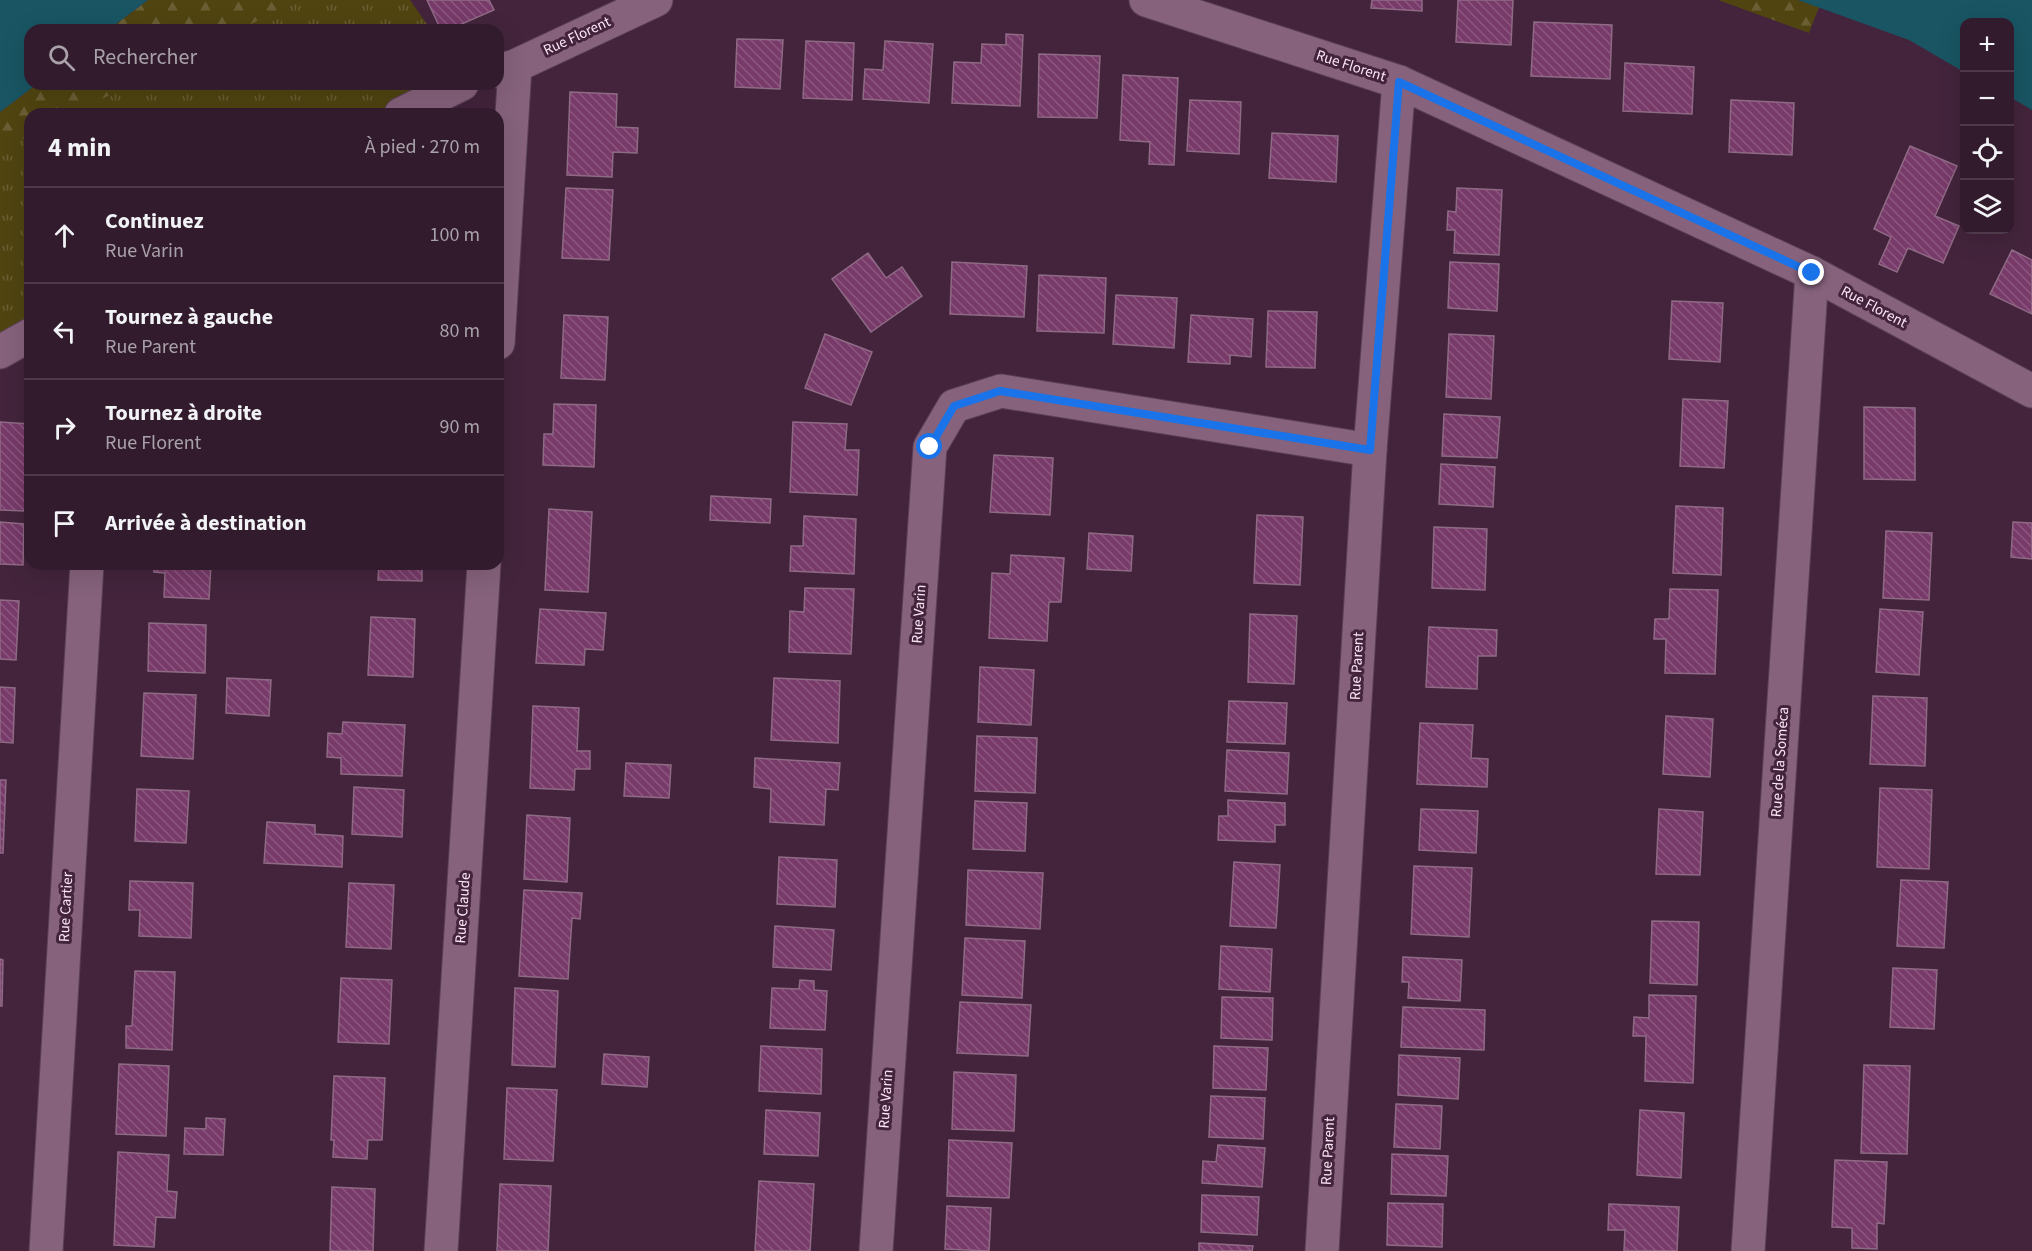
<!DOCTYPE html>
<html lang="fr">
<meta charset="utf-8">
<style>
:root{--surface:#321b2d;--page:#3a2435;--text:#f1f3f6;--muted:#a8a1aa;--line:#4d3949}
body{margin:0;font-family:"Source Sans 3",sans-serif;background:var(--page);color:var(--text)}
.controls{position:absolute;right:18px;top:18px;display:grid;overflow:hidden;border-radius:12px;box-shadow:0 6px 24px #0002}
.controls button{width:54px;height:54px;display:grid;place-items:center;padding:0;border:0;border-bottom:2px solid var(--line);background:var(--surface);color:var(--text);font:30px sans-serif}
.stop{position:absolute;width:18px;height:18px;margin:-14px;border:4px solid #1a73e8;border-radius:50%;background:#fff}
.stop.end{background:#1a73e8;border-color:#fff;box-shadow:0 2px 6px #0008}
.list{margin:0;padding:0;list-style:none}
h2{display:flex;justify-content:space-between;align-items:center;height:78px;margin:0;padding:0 24px;font-size:26px}
h2 small{font-size:20px;font-weight:400;color:var(--muted)}
.list li{display:grid;grid-template-columns:39px 1fr auto;gap:18px;align-items:center;box-sizing:border-box;height:96px;padding:0 24px;border-top:2px solid var(--line)}
.list b{display:block;font-size:22px;white-space:nowrap}
.list p{margin:0;font-size:20px;white-space:nowrap;color:var(--muted)}
.list em{font-size:20px;font-style:normal;color:var(--muted)}
.icon{flex:none;width:33px;height:33px;fill:none;stroke:currentColor;stroke-width:2;stroke-linecap:round;stroke-linejoin:round}
.map{position:relative;flex:none;width:2032px;height:1251px;overflow:hidden}
.search{position:absolute;background:var(--surface);box-shadow:0 6px 24px #0002;left:24px;top:24px;width:480px;height:66px;display:flex;align-items:center;gap:15px;box-sizing:border-box;padding:0 21px;border-radius:18px;color:var(--muted);font-size:22px}
.panel{position:absolute;background:var(--surface);box-shadow:0 6px 24px #0002;left:24px;top:108px;width:480px;height:462px;border-radius:18px}
.map>svg:first-child{display:block}
</style>
<div class="map">
<svg width="2032" height="1251" viewBox="0 0 2032 1251">
<defs>
<pattern id="forest-firs" width="22" height="20" patternUnits="userSpaceOnUse" patternTransform="scale(1.5)"><rect width="22" height="20" fill="#504411"/><path d="M5 1l3.5 6h-7zM16 11l3.5 6h-7z" fill="#6a5f34"/></pattern>
<pattern id="park-tufts" width="24" height="20" patternUnits="userSpaceOnUse" patternTransform="scale(1.5)"><rect width="24" height="20" fill="#504411"/><path d="M3 7l-1-3M5 7V3M7 7l1-3M15 17l-1-3M17 17v-4M19 17l1-3" fill="none" stroke="#6a5f34"/></pattern>
<pattern id="building-back-hatch" width="6" height="6" patternUnits="userSpaceOnUse" patternTransform="scale(1.5)"><rect width="6" height="6" fill="#773a69"/><path d="M-1 5l2 2M0 0l6 6M5-1l2 2" fill="none" stroke="#8b567f"/></pattern>
</defs>
<rect width="100%" height="100%" fill="#43243c"/>
<g fill="url(#forest-firs)">
<path d="M148 0H304L247 30H108Z"/>
<path d="M1718 0H1798L1819 7 1809 33Z"/>
<path d="M37 84H146L90 114H30V142L0 156V112Z"/>
</g>
<g fill="url(#park-tufts)">
<path d="M299 0H410L431 30H239Z"/>
<path d="M132 84H463L411 114H72Z"/>
<path d="M30 135V335L0 352V150Z"/>
</g>
<g fill="#195563">
<path d="M0 0H148L108 30H30V84H37L0 112Z"/>
<path d="M1798 0H2032V110L2010 97V22H1964V72L1909 40Z"/>
</g>
<g fill="url(#building-back-hatch)" stroke="#8f6a85" stroke-width="1.5">
<path d="M427 0H489L494 10 448 30H441Z"/>
<path d="M1372 0H1422V11L1371 8Z"/>
<path d="M1458 0H1513L1511 45 1456 42Z"/>
<path d="M1534 22 1612 25 1610 79 1531 76Z"/>
<path d="M1006 34 1023 35 1020 106 952 103 954 62 981 63 982 44 1006 45Z"/>
<path d="M737 39 783 40 780 89 735 87Z"/>
<path d="M806 41 854 43 852 100 803 98Z"/>
<path d="M885 41 933 44 929 103 863 99 865 69 883 70Z"/>
<path d="M1039 54 1100 56 1097 118 1038 117Z"/>
<path d="M1625 63 1694 67 1692 114 1623 111Z"/>
<path d="M1123 75 1178 78 1174 165 1149 164 1150 142 1120 140Z"/>
<path d="M570 92 617 94 616 127 638 128 637 153 613 152 612 177 567 175Z"/>
<path d="M1190 100 1241 102 1239 154 1187 151Z"/>
<path d="M1731 100 1794 103 1792 155 1729 152Z"/>
<path d="M1272 133 1338 136 1336 182 1269 178Z"/>
<path d="M1910 146 1957 166 1935 216 1959 226 1943 263 1908 248 1897 272 1879 264 1891 237 1874 229Z"/>
<path d="M566 188 613 190 609 260 562 258Z"/>
<path d="M1457 188 1502 190 1499 255 1454 253 1455 230H1447L1448 211 1456 212Z"/>
<path d="M2012 250 2032 260V314L1990 294Z"/>
<path d="M868 253 886 278 902 267 922 296 871 332 832 279Z"/>
<path d="M952 262 1027 266 1024 317 950 314Z"/>
<path d="M1450 262 1499 264 1497 311 1448 308Z"/>
<path d="M1039 275 1106 278 1104 333 1037 331Z"/>
<path d="M1116 295 1177 298 1174 348 1113 344Z"/>
<path d="M1672 301 1723 303 1720 362 1669 359Z"/>
<path d="M1268 311 1317 312 1315 368 1266 367Z"/>
<path d="M564 315 608 317 605 380 561 378Z"/>
<path d="M1191 315 1253 319 1251 357 1230 355V364L1188 362Z"/>
<path d="M825 334 872 352 851 405 805 388Z"/>
<path d="M1449 334 1494 336 1491 399 1446 397Z"/>
<path d="M1683 399 1728 401 1724 468 1680 466Z"/>
<path d="M554 404 596 405 594 467 543 465 544 434H553Z"/>
<path d="M1864 407 1915 408V480L1864 479Z"/>
<path d="M1444 414 1500 417 1497 458 1442 456Z"/>
<path d="M0 422 30 424V467H27L25 511 0 510Z"/>
<path d="M793 422 847 424 845 450H859L857 495 790 492Z"/>
<path d="M994 455 1053 458 1050 515 990 512Z"/>
<path d="M1441 464 1495 467 1493 507 1439 504Z"/>
<path d="M711 496 771 499 770 523 710 520Z"/>
<path d="M1676 506 1723 508 1721 575 1673 573Z"/>
<path d="M549 509 592 512 588 592 545 590Z"/>
<path d="M1257 515 1303 517 1300 585 1254 583Z"/>
<path d="M804 516 856 519 854 574 790 571 791 546H803Z"/>
<path d="M0 522 24 524 23 565 0 564Z"/>
<path d="M2013 522 2032 523V559L2011 557Z"/>
<path d="M1434 527 1487 529 1485 590 1432 588Z"/>
<path d="M1886 531 1932 533 1929 600 1883 598Z"/>
<path d="M1089 533 1133 536 1131 571 1087 569Z"/>
<path d="M1011 555 1064 558 1061 602H1049L1047 641 989 638 992 573 1010 574Z"/>
<path d="M154 564H211L209 599 164 597 165 573 154 572Z"/>
<path d="M379 564H422V581L378 580Z"/>
<path d="M805 588 854 589 851 654 789 652 790 611 804 612Z"/>
<path d="M1670 589 1718 590 1715 674 1665 673 1666 639H1654L1655 619H1669Z"/>
<path d="M0 600 19 601 16 660 0 659Z"/>
<path d="M540 609 606 613 603 650 585 649 584 665 536 663Z"/>
<path d="M1880 609 1923 612 1919 675 1876 672Z"/>
<path d="M1250 614 1297 616 1294 684 1248 682Z"/>
<path d="M371 617 415 619 413 677 368 675Z"/>
<path d="M149 623 206 625 205 673 148 671Z"/>
<path d="M1429 627 1497 630 1496 656H1478L1477 689 1426 687Z"/>
<path d="M980 667 1034 670 1031 725 978 722Z"/>
<path d="M227 678 271 680 269 716 226 713Z"/>
<path d="M774 678 840 681 838 743 771 740Z"/>
<path d="M0 687 15 688 13 743 0 742Z"/>
<path d="M144 693 196 695 193 759 141 756Z"/>
<path d="M1873 696 1927 698 1925 766 1870 764Z"/>
<path d="M1229 701 1287 703 1285 744 1227 742Z"/>
<path d="M533 706 579 708 577 751H590V769H575L574 790 530 788Z"/>
<path d="M1666 716 1713 719 1710 777 1663 774Z"/>
<path d="M343 722 405 725 402 776 341 774V758L327 757 328 733 342 734Z"/>
<path d="M1420 723 1473 725 1471 758 1488 759 1487 787 1417 784Z"/>
<path d="M977 736 1037 738 1035 793 975 791Z"/>
<path d="M1227 750 1289 753 1287 794 1225 791Z"/>
<path d="M755 758 840 763 838 790 826 789 824 825 770 822 771 789 754 787Z"/>
<path d="M626 763 671 765 669 798 624 796Z"/>
<path d="M0 780H6L3 853H0Z"/>
<path d="M354 787 404 790 402 837 352 834Z"/>
<path d="M1880 788 1932 790 1929 869 1877 867Z"/>
<path d="M137 789 189 791 186 843 135 841Z"/>
<path d="M1228 800 1285 803V825H1275V842L1218 840 1219 816H1228Z"/>
<path d="M975 801 1027 803 1025 851 973 849Z"/>
<path d="M1421 809 1478 811 1476 853 1419 850Z"/>
<path d="M1659 809 1703 812 1700 875 1656 874Z"/>
<path d="M527 815 570 818 567 882 524 879Z"/>
<path d="M267 822 315 825V834L343 836 342 867 264 863Z"/>
<path d="M779 857 837 860 835 907 777 904Z"/>
<path d="M1234 862 1280 865 1276 928 1230 926Z"/>
<path d="M1414 866 1472 868 1469 937 1411 934Z"/>
<path d="M968 870 1043 873 1040 929 966 925Z"/>
<path d="M1901 880 1948 882 1944 948 1897 946Z"/>
<path d="M130 881 193 883 191 938 139 936 140 910H129Z"/>
<path d="M349 883 394 885 391 949 346 947Z"/>
<path d="M524 890 582 893 580 919 572 918 568 979 519 976Z"/>
<path d="M1652 921 1699 922 1697 985 1650 983Z"/>
<path d="M775 926 834 930 831 970 773 967Z"/>
<path d="M965 938 1025 941 1022 998 962 995Z"/>
<path d="M1221 946 1272 949 1270 992 1219 989Z"/>
<path d="M1403 957 1462 960 1460 1001 1408 998 1409 982H1402Z"/>
<path d="M0 959 3 960 2 1006H0Z"/>
<path d="M1893 968 1937 970 1934 1029 1890 1027Z"/>
<path d="M135 971 175 972 172 1050 126 1048V1026H132Z"/>
<path d="M341 978 392 980 389 1044 338 1042Z"/>
<path d="M800 980 814 981V990L827 991 825 1030 770 1028 772 988 799 989Z"/>
<path d="M515 988 558 991 555 1067 512 1065Z"/>
<path d="M1649 995 1696 996 1693 1083 1645 1081 1646 1036H1633L1634 1017 1649 1018Z"/>
<path d="M1222 997 1273 998 1272 1040 1221 1038Z"/>
<path d="M960 1002 1031 1005 1028 1056 957 1053Z"/>
<path d="M1403 1007 1485 1010 1484 1050 1401 1047Z"/>
<path d="M761 1046 822 1049 821 1094 759 1091Z"/>
<path d="M1214 1046 1268 1048 1266 1090 1213 1088Z"/>
<path d="M604 1054 649 1057 647 1087 602 1084Z"/>
<path d="M1399 1055 1460 1058 1458 1099 1398 1095Z"/>
<path d="M119 1064 169 1066 166 1136 116 1134Z"/>
<path d="M1864 1065 1910 1066 1907 1154 1861 1153Z"/>
<path d="M954 1072 1016 1075 1014 1131 952 1129Z"/>
<path d="M334 1076 385 1078 382 1140H368L367 1159 333 1157 334 1140H331Z"/>
<path d="M507 1088 557 1090 553 1161 504 1159Z"/>
<path d="M1211 1096 1265 1098 1263 1139 1209 1137Z"/>
<path d="M1396 1104 1442 1106 1440 1149 1394 1147Z"/>
<path d="M766 1110 820 1113 818 1156 764 1154Z"/>
<path d="M1640 1110 1684 1113 1681 1178 1637 1175Z"/>
<path d="M206 1118 225 1119 223 1155 184 1154 185 1128 206 1129Z"/>
<path d="M949 1140 1012 1143 1009 1198 947 1196Z"/>
<path d="M1218 1145 1265 1148 1262 1187 1202 1183 1203 1161 1216 1162Z"/>
<path d="M118 1152 169 1155 167 1191 177 1192 175 1218 156 1217 154 1247 114 1245Z"/>
<path d="M1392 1154 1448 1156 1446 1196 1391 1194Z"/>
<path d="M1835 1160 1887 1162 1884 1224 1877 1223V1249L1852 1248V1228L1832 1227Z"/>
<path d="M759 1181 814 1184 810 1251H755Z"/>
<path d="M500 1184 551 1186 548 1251H497Z"/>
<path d="M332 1187 375 1189 373 1251H330Z"/>
<path d="M1202 1195 1259 1197 1257 1235 1201 1232Z"/>
<path d="M1388 1203 1443 1204 1442 1247 1387 1245Z"/>
<path d="M1609 1204 1679 1207 1677 1251H1624L1625 1230H1608Z"/>
<path d="M947 1206 991 1208 989 1251 945 1249Z"/>
<path d="M1199 1243 1253 1246 1252 1251H1199Z"/>
</g>
<g fill="none" stroke-linecap="round" stroke-linejoin="round">
<g stroke="#5b4055" stroke-width="35">
<g id="minor">
<path d="M1146 0 1399 82 1812 273 2032 391"/>
<path d="M498 71 515 66 656 0"/>
<path d="M401 114 462 84"/>
<path d="M498 343 515 66"/>
<path d="M0 352 30 335"/>
<path d="M46 1251 87 564"/>
<path d="M441 1251 484 564"/>
<path d="M876 1251 930 447 954 406 1001 391 1370 450"/>
<path d="M1322 1251 1370 450 1399 82"/>
<path d="M1748 1251 1812 273"/>
</g>
</g>
<use href="#minor" stroke="#86627c" stroke-width="33"/>
</g>
<g fill="none" stroke-linecap="round" stroke-linejoin="round">
<path stroke="#1a73e8" stroke-width="8" d="M930 447 954 406 1000 391 1370 450 1399 82 1812 273"/>
</g>
<g text-anchor="middle" dominant-baseline="central" stroke-width="6" stroke-linejoin="round" paint-order="stroke">
<g font-size="15" fill="#fce6f5" stroke="#43243c">
<text transform="translate(577 36) rotate(-25)">Rue Florent</text>
<text transform="translate(1351 66) rotate(18)">Rue Florent</text>
<text transform="translate(1874 307) rotate(28)">Rue Florent</text>
<text transform="translate(919 614) rotate(-86)">Rue Varin</text>
<text transform="translate(1357 666) rotate(-87)">Rue Parent</text>
<text transform="translate(1780 762) rotate(-86)">Rue de la Soméca</text>
<text transform="translate(66 907) rotate(-87)">Rue Cartier</text>
<text transform="translate(463 908) rotate(-86)">Rue Claude</text>
<text transform="translate(886 1099) rotate(-86)">Rue Varin</text>
<text transform="translate(1328 1151) rotate(-87)">Rue Parent</text>
</g>
</g>
</svg>
<div class="controls">
<button>+</button>
<button>−</button>
<button><svg class="icon" aria-label="locate" viewBox="0 0 24 24"><circle cx="12" cy="12" r="6"/><path d="M12 2v4M12 18v4M2 12h4M18 12h4"/></svg></button>
<button><svg class="icon" aria-label="layers" viewBox="0 0 24 24"><path d="M12 4l9 5-9 5-9-5zM3 14l9 5 9-5"/></svg></button>
</div>
<div class="stop" style="left:930px;top:447px"></div>
<div class="stop end" style="left:1812px;top:273px"></div>
<div class="search"><svg class="icon" aria-label="search" viewBox="0 0 24 24"><circle cx="10" cy="10" r="6"/><path d="M15 15l6 6"/></svg>Rechercher</div>
<section class="panel">
<h2>4 min<small>À pied · 270 m</small></h2>
<ul class="list">
<li><svg class="icon" aria-label="ahead" viewBox="0 0 24 24"><path d="M12 20V5M6 11l6-6 6 6"/></svg><div><b>Continuez</b><p>Rue Varin</p></div><em>100 m</em></li>
<li><svg class="icon" aria-label="left" viewBox="0 0 24 24"><path d="M17 20v-9H6M10 6l-5 5 5 5"/></svg><div><b>Tournez à gauche</b><p>Rue Parent</p></div><em>80 m</em></li>
<li><svg class="icon" aria-label="right" viewBox="0 0 24 24"><path d="M7 20v-9h11M14 6l5 5-5 5"/></svg><div><b>Tournez à droite</b><p>Rue Florent</p></div><em>90 m</em></li>
<li><svg class="icon" aria-label="arrive" viewBox="0 0 24 24"><path d="M6 21V4h12l-3 4 3 4H6"/></svg><div><b>Arrivée à destination</b></div></li>
</ul>
</section>
</div>
